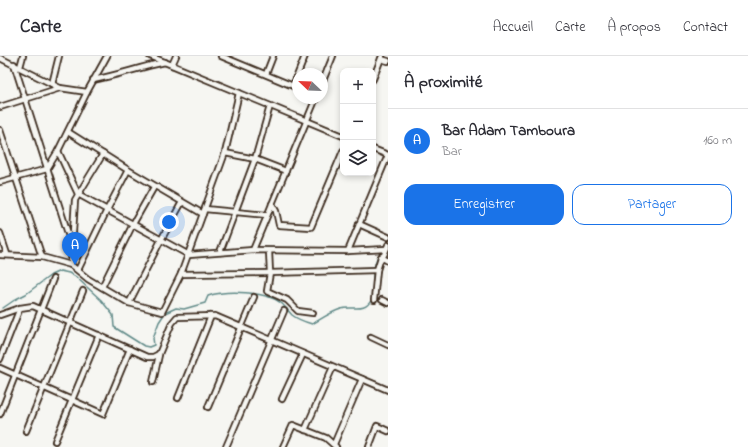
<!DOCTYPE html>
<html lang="fr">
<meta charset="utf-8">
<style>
:root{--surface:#fff;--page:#f7f7f7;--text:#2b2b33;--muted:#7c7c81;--line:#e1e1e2;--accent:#1a73e8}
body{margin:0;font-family:"Indie Flower",sans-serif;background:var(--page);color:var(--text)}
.controls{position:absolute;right:12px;top:12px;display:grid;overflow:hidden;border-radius:8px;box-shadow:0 2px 6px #0003}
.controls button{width:36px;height:36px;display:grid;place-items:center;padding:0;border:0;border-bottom:1px solid var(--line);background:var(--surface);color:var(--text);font:20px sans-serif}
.compass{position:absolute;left:292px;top:12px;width:36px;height:36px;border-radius:50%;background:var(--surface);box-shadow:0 2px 6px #0003;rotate:293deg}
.you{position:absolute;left:169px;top:166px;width:14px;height:14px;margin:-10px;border:3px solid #fff;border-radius:50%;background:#1a73e8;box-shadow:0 0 0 6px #1a73e833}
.badge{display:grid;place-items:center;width:26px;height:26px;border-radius:50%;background:var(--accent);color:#fff;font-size:13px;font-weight:700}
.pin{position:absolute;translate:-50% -33px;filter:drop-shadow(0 1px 2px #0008)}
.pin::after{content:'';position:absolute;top:21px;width:14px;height:12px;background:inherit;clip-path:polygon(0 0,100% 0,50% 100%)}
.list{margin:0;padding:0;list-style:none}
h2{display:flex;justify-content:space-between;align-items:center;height:52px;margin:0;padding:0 16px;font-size:17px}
h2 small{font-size:13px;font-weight:400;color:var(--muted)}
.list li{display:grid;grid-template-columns:26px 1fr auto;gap:12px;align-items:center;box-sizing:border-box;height:64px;padding:0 16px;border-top:1px solid var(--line)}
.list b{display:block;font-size:15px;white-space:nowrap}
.list p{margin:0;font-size:13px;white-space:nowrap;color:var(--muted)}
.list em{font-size:13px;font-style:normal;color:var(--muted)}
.actions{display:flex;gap:8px;padding:12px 16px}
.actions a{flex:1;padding:9px 0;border:1px solid var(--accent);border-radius:12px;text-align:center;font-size:14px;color:var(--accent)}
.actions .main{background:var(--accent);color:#fff}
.icon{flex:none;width:22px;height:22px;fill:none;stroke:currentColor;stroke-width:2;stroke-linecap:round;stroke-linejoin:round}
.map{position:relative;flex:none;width:388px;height:391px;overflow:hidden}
header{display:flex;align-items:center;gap:24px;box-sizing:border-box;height:56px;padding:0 20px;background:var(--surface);border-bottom:1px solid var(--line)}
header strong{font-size:19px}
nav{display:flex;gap:22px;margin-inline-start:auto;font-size:14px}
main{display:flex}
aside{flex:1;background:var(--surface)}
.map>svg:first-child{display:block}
</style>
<header>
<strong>Carte</strong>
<nav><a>Accueil</a><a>Carte</a><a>À propos</a><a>Contact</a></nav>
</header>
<main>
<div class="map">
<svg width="388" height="391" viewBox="0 0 388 391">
<rect width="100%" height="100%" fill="#f6f6f2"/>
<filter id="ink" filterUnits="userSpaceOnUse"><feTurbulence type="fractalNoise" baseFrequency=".025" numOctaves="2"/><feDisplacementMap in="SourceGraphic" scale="8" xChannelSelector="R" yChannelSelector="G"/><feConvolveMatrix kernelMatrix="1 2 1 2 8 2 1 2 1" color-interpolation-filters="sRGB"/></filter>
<g filter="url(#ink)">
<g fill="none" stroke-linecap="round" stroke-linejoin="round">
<g stroke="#608a88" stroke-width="1.5">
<path d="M374 213C375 207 376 202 380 197L388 198"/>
<path d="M373 216V231"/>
<path d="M3 252 16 243 26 238 51 219 60 215 69 217 76 221 101 244 113 259 114 271 144 290 149 291 154 289 153 282 159 266 165 257 176 252 184 253 205 247 208 240C226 234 266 235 281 247 285 250 288 255 292 259 297 263 305 266 312 268 321 263 331 256 341 253 353 249 364 258 372 243"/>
</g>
<g stroke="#3b2a1e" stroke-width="8">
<g id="minor">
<path d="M150 0 343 80"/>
<path d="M221 0 298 32"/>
<path d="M0 2 60 32 87 36"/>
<path d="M381 3 388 5"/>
<path d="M14 8 70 184 73 186"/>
<path d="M172 9 176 0"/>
<path d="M20 11 23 0"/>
<path d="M266 18 273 0"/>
<path d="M373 23 382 0"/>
<path d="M93 24C118 19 141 11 165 6"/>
<path d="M322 27 333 0"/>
<path d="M52 28 59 0"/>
<path d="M293 30 305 0"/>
<path d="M0 51 60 32"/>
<path d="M0 74 42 201"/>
<path d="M68 76 128 114 203 158"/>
<path d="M373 93 388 99"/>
<path d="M58 95 78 138 189 199 253 194 348 195 386 193"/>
<path d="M225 97 255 103 286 115"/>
<path d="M0 126 47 113 58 95 87 36 107 0"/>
<path d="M272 148 276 155 279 169 311 171 343 95"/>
<path d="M205 153 267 159"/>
<path d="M359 168 388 181"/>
<path d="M0 177 7 198"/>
<path d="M253 194 316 42"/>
<path d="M269 195 270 217 267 235 287 244 298 255 313 257"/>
<path d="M348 195 388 99"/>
<path d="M220 196 255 103 270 50"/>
<path d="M0 199 42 201 71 209 88 223 129 247 162 256 181 218 225 97 239 37"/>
<path d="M381 201 388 205"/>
<path d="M71 209 75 144 103 98"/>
<path d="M78 214 107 154 128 114"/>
<path d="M181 218 270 217 377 214"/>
<path d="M102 231 133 168 154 131"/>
<path d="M374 244 377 214 381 201 384 199 388 189"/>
<path d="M382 244 388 247"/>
<path d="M129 247 161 184 182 146"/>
<path d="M0 259 20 252 33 250 147 301H153L159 298 172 267 177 261 215 260 388 334"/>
<path d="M371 281 388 289"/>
<path d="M0 303 20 252"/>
<path d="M0 312 103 358 130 293"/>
<path d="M153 326 159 299V298"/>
<path d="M178 342 211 260"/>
<path d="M282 343 303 298"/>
<path d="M208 351 254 241"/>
<path d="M0 358 53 223"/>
<path d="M305 374 333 311"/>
<path d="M26 375 83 235"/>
<path d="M55 385 99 279"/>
<path d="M334 388 362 323"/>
<path d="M226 391 284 255"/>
<path d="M283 391 293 369 326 382 336 391"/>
<path d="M369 391 377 370 388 375"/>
</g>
</g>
<use href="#minor" stroke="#f6f6f2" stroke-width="4.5"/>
</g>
</g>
</svg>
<div class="controls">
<button>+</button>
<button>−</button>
<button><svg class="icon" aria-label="layers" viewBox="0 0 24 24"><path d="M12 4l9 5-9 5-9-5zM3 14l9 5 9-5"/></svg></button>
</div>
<svg class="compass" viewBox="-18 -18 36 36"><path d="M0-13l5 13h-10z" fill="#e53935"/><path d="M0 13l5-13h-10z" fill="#7c7c81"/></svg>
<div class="you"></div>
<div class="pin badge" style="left:75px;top:209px">A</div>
</div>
<aside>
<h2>À proximité<small></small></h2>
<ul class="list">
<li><span class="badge">A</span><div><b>Bar Adam Tamboura</b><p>Bar</p></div><em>160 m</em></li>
</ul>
<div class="actions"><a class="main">Enregistrer</a><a>Partager</a></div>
</aside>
</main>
